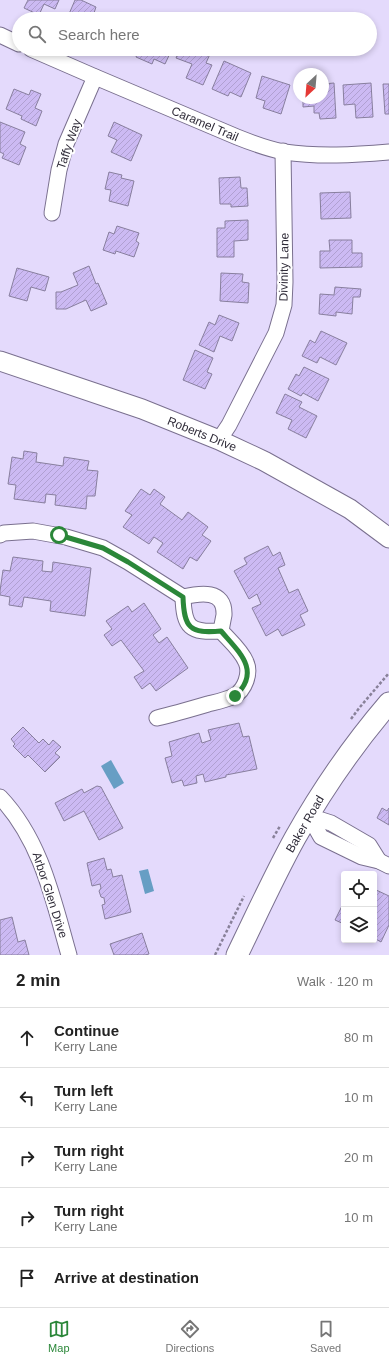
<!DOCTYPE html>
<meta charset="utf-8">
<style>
:root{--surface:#fff;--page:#f2f2f2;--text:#222;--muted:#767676;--line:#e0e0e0;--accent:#2b8739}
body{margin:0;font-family:Helvetica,sans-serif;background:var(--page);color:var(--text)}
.controls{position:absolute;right:12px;bottom:12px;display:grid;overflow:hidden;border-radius:4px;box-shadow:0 2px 6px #0003}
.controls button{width:36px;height:36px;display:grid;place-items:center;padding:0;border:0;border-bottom:1px solid var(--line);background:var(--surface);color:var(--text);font:20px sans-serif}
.compass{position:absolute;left:293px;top:68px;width:36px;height:36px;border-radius:50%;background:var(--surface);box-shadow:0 2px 6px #0003;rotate:206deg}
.stop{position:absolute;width:12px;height:12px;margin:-9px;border:3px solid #2b8739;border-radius:50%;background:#fff}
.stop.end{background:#2b8739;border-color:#fff;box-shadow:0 1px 4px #0008}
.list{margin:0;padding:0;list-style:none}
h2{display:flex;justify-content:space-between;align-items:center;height:52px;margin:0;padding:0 16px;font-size:17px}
h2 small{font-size:13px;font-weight:400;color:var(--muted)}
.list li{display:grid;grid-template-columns:26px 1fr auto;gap:12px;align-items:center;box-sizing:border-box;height:60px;padding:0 16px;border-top:1px solid var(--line)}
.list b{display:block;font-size:15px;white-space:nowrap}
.list p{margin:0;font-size:13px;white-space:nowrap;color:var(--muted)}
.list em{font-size:13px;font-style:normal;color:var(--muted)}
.icon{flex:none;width:22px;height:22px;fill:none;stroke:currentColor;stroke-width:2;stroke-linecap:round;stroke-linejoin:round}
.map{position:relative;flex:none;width:389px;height:955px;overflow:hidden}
.search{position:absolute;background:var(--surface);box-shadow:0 2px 6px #0003;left:12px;right:12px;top:12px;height:44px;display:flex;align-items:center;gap:10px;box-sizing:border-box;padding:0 14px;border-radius:22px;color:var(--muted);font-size:15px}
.sheet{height:352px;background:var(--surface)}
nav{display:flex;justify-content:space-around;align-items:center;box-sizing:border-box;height:56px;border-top:1px solid var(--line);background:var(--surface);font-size:11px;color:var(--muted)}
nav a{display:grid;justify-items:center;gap:2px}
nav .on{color:var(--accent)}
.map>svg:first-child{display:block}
</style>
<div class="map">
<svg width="389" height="955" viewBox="0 0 389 955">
<defs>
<pattern id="building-hatch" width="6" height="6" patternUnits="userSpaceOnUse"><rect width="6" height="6" fill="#ccbaf3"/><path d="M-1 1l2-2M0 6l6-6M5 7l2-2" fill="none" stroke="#b0a0d1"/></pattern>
</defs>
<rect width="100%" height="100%" fill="#e4dafc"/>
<g fill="#679ec4">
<path d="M111 760 124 783 114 789 101 766Z"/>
<path d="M148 869 154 891 145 894 139 871Z"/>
</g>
<g fill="url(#building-hatch)" stroke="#887f9e">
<path d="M28 0H59L55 9 44 4 39 15 24 8Z"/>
<path d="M75 0H81L96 7 94 13 97 15 96 19H73L74 16 69 14Z"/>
<path d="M117 14 129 19H115Z"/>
<path d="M139 49H172L165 64 154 59 152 64 136 57Z"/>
<path d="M180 49H199L210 54 206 63 212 65 203 85 186 78 192 64 176 58Z"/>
<path d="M224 61 251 73 241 97 230 92 228 96 212 89Z"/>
<path d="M262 76 290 85 281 114 263 108 265 101 256 98Z"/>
<path d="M334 83 336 118 320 119 319 113H314V106L303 107V98H323V84Z"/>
<path d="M371 83 373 117 356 118 355 104 344 105 343 85Z"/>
<path d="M383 84H389V114H385Z"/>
<path d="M14 89 29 95 31 90 41 94 35 108 42 111 36 126 21 119 22 116 6 109Z"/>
<path d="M0 122 25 132 20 144 26 147 19 165 2 158 4 154 0 152Z"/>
<path d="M114 122 142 135 131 161 111 152 117 140 108 136Z"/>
<path d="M109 172 122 175 121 178 134 181 128 206 109 201 111 190 105 189Z"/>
<path d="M240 177 241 188H247L248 206 231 207V204H220L219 178Z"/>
<path d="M350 192 351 218 321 219 320 193Z"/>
<path d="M248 220V240L234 241V257H217V228H225V221Z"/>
<path d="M117 226 139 233 136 241 139 243 134 257 116 251 115 254 103 250 109 232 114 234Z"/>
<path d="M329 240H352V253H362V267L320 268V251H330Z"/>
<path d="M89 266 96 284 98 283 107 304 91 311 86 300 66 309H56V292H61L78 285 73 273Z"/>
<path d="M17 268 49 277 45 291 31 287 27 301 9 296Z"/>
<path d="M221 273 243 274 242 282 249 283 248 303 220 301Z"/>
<path d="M335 287 361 289 360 297H353L352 314 336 312V316L319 314 320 294 334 295Z"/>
<path d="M219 315 239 323 232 341 220 336 214 352 199 345 209 322 215 325Z"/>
<path d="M321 331 347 343 336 365 320 357 317 363 302 356 310 340 315 343Z"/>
<path d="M195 350 213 358 207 372 212 374 205 389 183 380Z"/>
<path d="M304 367 329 379 318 401 303 393 301 396 288 389 296 374 299 376Z"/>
<path d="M285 394 302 402 299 407 317 416 306 438 288 429 292 420 276 413Z"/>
<path d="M24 451 37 453 36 462 63 466 64 457 89 461 87 470 98 471 95 496H87L86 509 55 505 56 495 46 494 45 503 14 499 16 485 8 484 12 457 23 459Z"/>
<path d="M141 489 150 495 154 489 165 497 160 504 182 520 188 512 208 527 202 535 211 541 197 561 190 557 183 569 157 552 163 543 154 537 149 544 123 527 132 515 125 511Z"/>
<path d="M268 546 273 556 280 552 285 565 278 568 289 593 298 589 308 611 300 615 305 625 282 636 278 629 266 636 252 608 261 604 257 594 249 599 234 571 247 564 244 558Z"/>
<path d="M13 557 43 561 42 571 52 572 53 562 91 568 85 616 50 611 51 601 24 597 22 607 9 605 10 597 0 595V591L3 570 10 571Z"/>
<path d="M144 603 161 629 153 635 159 643 167 637 188 668 156 691 150 683 142 689 134 677 144 671 121 640 112 646 104 635 112 629 106 621 128 606 132 612Z"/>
<path d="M239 723 243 737 249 736 257 769 226 775V777L205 782 203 774 196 776 197 783 184 786 182 780 172 783 165 758 172 756 169 742 199 733 202 743 211 740 208 730Z"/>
<path d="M23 727 39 743 43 739 49 745 53 740 61 747 55 753 60 757 45 772 28 755 25 758 13 746 15 744 11 739Z"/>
<path d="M97 786 101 787 123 828 99 840 84 811 64 821 55 803 82 789 84 793Z"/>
<path d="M382 808 387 811 389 808V825L377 818Z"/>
<path d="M104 858 107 870 111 869 113 877 122 875 131 912 105 919 102 905 105 904 104 898 101 897 99 891 101 888 100 884 92 886 87 863Z"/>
<path d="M374 889 389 896V925L381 942 374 938Z"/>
<path d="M344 902V924L335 920Z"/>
<path d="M12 917 18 942 25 940 29 955H0V920Z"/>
<path d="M142 933 149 954 145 955H114L110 944Z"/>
</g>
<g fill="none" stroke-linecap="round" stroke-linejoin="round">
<g stroke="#7a708f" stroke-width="17">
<g id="minor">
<path d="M0 35 19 44"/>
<path d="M31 49 93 76 237 137C252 143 268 149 284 152 319 157 354 155 389 152"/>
<path d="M52 213 59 170 66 144 95 77"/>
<path d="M219 440 229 425 276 333 284 305 285 282 283 151"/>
<path d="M0 535 4 533 33 531 66 537 103 548 128 562 183 597C200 593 225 589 224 615 223 620 222 625 221 631 229 640 241 650 246 662 251 673 245 690 234 696 226 700 216 702 208 704 191 709 174 714 157 718"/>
<path d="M183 597C184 628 190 633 221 631"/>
<path d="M0 797C41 840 53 899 69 955"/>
<path d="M309 816 321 837 362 857 379 861 389 866"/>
<path d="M309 816 331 823 369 845 379 861"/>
</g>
</g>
<g stroke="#7a708f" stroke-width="21">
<path id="tertiary" d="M0 361 142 409 219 440 264 461 350 509 389 538"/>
</g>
<g stroke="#7a708f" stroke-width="23">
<path id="secondary" d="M237 955C256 916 274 876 295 838 322 790 353 745 389 703"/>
</g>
<g stroke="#888199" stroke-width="2.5" stroke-dasharray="3 2" stroke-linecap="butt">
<path d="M351 719 360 707 389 673"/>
<path d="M273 838 280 826"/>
<path d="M215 955 244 896"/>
</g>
<use href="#minor" stroke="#fff" stroke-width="15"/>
<use href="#tertiary" stroke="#fff" stroke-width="19"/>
<use href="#secondary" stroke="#fff" stroke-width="21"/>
</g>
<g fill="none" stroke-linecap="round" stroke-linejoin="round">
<path stroke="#2b8739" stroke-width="5" d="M59 535 103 548 128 562 183 597C184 628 190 634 221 631 239 652 262 671 235 696"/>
</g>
<g text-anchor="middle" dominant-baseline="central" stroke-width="4" stroke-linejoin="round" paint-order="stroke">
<g font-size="12" fill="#2f2b38" stroke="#fff">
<text transform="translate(205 124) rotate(23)">Caramel Trail</text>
<text transform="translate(69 144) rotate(-71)">Taffy Way</text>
<text transform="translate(284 267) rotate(-89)">Divinity Lane</text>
<text transform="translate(202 434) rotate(22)">Roberts Drive</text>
<text transform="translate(305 824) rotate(-60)">Baker Road</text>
<text transform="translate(50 895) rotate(72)">Arbor Glen Drive</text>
</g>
</g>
</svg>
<div class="controls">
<button><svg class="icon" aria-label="locate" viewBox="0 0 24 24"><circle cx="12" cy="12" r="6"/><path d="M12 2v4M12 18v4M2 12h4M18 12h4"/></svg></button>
<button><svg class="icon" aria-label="layers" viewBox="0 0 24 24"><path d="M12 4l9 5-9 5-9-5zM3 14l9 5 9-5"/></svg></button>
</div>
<svg class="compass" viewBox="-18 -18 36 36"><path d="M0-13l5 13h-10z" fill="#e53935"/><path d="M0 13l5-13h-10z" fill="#767676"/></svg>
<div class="stop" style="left:59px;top:535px"></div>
<div class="stop end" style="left:235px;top:696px"></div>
<div class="search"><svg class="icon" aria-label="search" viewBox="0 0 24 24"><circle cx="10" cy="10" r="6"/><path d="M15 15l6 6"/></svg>Search here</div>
</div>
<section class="sheet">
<h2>2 min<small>Walk · 120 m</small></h2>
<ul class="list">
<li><svg class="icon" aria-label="ahead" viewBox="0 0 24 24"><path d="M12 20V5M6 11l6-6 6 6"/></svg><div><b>Continue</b><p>Kerry Lane</p></div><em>80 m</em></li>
<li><svg class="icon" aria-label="left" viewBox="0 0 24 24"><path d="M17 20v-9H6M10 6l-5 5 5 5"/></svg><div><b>Turn left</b><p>Kerry Lane</p></div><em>10 m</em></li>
<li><svg class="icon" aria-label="right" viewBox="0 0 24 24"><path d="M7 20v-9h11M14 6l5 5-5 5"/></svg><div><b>Turn right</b><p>Kerry Lane</p></div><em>20 m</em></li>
<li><svg class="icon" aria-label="right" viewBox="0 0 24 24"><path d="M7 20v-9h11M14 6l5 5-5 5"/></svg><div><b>Turn right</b><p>Kerry Lane</p></div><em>10 m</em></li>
<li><svg class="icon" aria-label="arrive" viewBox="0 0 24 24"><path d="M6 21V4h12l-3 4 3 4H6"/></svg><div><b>Arrive at destination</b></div></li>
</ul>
</section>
<nav>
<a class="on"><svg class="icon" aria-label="map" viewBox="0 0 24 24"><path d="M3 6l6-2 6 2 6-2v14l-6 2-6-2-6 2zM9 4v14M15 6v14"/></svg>Map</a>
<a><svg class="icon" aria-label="directions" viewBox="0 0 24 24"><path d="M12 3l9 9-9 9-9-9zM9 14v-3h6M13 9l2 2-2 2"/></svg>Directions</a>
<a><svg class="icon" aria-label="saved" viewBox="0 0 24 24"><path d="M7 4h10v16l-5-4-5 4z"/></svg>Saved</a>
</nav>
